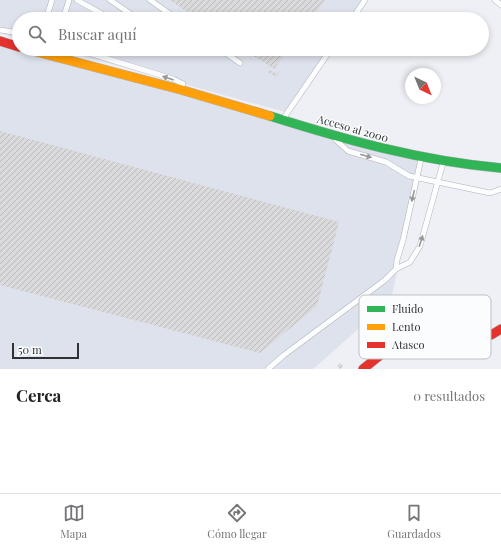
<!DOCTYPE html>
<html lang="es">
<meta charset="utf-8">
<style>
:root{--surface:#fff;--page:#f6f6f6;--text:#222;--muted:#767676;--line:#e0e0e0;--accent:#727478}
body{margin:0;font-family:"Playfair Display",serif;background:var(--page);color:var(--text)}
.compass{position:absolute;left:405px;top:68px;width:36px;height:36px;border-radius:50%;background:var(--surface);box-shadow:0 2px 6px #0003;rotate:137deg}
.scale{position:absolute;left:12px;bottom:10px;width:67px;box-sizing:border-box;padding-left:4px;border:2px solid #303134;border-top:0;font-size:11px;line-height:14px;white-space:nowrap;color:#303134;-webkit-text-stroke:3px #fbfcfe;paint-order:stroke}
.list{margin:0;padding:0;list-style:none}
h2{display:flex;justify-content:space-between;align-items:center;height:52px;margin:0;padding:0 16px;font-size:17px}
h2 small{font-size:13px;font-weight:400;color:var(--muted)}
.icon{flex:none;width:22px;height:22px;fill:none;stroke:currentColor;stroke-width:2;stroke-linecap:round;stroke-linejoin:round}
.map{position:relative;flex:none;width:501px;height:369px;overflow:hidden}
.search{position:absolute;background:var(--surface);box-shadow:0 2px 6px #0003;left:12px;right:12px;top:12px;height:44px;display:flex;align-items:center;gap:10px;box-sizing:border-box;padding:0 14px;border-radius:22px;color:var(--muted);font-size:15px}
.sheet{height:124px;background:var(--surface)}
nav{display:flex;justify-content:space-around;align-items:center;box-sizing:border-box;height:56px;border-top:1px solid var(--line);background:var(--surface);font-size:11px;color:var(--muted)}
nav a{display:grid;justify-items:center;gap:2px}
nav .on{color:var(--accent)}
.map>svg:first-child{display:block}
</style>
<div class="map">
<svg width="501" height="369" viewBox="0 0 501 369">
<defs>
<pattern id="building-hatch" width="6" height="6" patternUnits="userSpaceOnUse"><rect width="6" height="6" fill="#dad9db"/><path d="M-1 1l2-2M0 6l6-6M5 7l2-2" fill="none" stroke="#bbbbbd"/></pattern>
</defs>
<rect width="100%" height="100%" fill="#eef0f5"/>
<g fill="#dee2ec">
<path d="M0 0H365L352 19H19V39L0 33Z"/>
<path d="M0 39 422 157 391 300 313 369H0Z"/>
<path d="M57 49H332L289 113Z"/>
</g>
<g fill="url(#building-hatch)">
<path d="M170 0H325L311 19H198Z"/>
<path d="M243 49H289L274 69Z"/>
<path d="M270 70 276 74 279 71 280 72 276 77 268 72Z"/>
<path d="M0 131 339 222 317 306 260 353 0 285Z"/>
<path d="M340 363 343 366 340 369 337 366Z"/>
</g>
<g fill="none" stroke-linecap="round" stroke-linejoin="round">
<g stroke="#b1b2b6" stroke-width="6">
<g id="lane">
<path d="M77 0 111 19"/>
<path d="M110 0 138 19"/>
<path d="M150 0 177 19"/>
<path d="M495 0 501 5"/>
<path d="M46 19 52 0"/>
<path d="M63 19 69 0"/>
<path d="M352 19 365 0"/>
<path d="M0 30 19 33"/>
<path d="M76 49 173 79 183 84"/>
<path d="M220 49 240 63"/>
<path d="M283 119 331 49"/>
<path d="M336 140 348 151 386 162 409 176 490 193 501 189"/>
<path d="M396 269 397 260 403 240 421 159"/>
<path d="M268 369 284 355 385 280 396 269 410 262 420 246 443 163"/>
</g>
</g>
<g stroke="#b1b2b6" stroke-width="10">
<path id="fast" d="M270 116C346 140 421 161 501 168"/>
</g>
<g stroke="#b1b2b6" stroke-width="10">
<path id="slow" d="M26 49 182 90 270 116"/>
</g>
<g stroke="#b1b2b6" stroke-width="10">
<g id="jam">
<path d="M0 41 19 47"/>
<path d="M363 369 408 333 420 329 469 341 491 335 501 329"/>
</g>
</g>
<use href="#lane" stroke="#fcfdfe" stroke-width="5"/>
<use href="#fast" stroke="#30b455" stroke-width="9"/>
<use href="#slow" stroke="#ff9f0a" stroke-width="9"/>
<use href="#jam" stroke="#e5322d" stroke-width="9"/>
</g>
<defs><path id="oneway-solid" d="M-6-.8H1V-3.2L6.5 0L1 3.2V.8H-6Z"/></defs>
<g fill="#969799">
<use href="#oneway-solid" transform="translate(168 78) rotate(-161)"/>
<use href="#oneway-solid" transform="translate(366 156) rotate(16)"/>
<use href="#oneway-solid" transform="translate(413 196) rotate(103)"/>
<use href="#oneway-solid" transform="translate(421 241) rotate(-72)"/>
</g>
<g text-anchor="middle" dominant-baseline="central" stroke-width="3" stroke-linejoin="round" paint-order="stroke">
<g font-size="11" fill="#303134" stroke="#fbfcfe">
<text transform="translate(353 128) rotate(16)">Acceso al 2000</text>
</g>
</g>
<rect x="359" y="295" width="132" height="64" rx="6" fill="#fbfcfe" stroke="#bebfc1" stroke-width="1"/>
<rect x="367" y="306" width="18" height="6" fill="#30b455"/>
<rect x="367" y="324" width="18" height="6" fill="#ff9f0a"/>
<rect x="367" y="342" width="18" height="6" fill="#e5322d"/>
<g font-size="11" fill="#303134">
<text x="392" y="313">Fluido</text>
<text x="392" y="331">Lento</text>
<text x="392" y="349">Atasco</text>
</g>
</svg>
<svg class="compass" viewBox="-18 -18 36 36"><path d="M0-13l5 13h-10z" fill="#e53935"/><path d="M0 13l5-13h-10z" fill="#767676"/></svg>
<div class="scale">50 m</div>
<div class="search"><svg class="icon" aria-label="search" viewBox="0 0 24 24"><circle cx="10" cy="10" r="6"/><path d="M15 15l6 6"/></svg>Buscar aquí</div>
</div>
<section class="sheet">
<h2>Cerca<small>0 resultados</small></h2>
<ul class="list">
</ul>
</section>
<nav>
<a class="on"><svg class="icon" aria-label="map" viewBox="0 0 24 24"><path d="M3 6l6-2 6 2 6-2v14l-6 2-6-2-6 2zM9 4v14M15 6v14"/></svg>Mapa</a>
<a><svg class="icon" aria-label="directions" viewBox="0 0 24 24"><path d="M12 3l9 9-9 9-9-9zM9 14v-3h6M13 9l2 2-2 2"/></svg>Cómo llegar</a>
<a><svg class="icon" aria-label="saved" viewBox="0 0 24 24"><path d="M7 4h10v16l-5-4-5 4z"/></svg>Guardados</a>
</nav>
